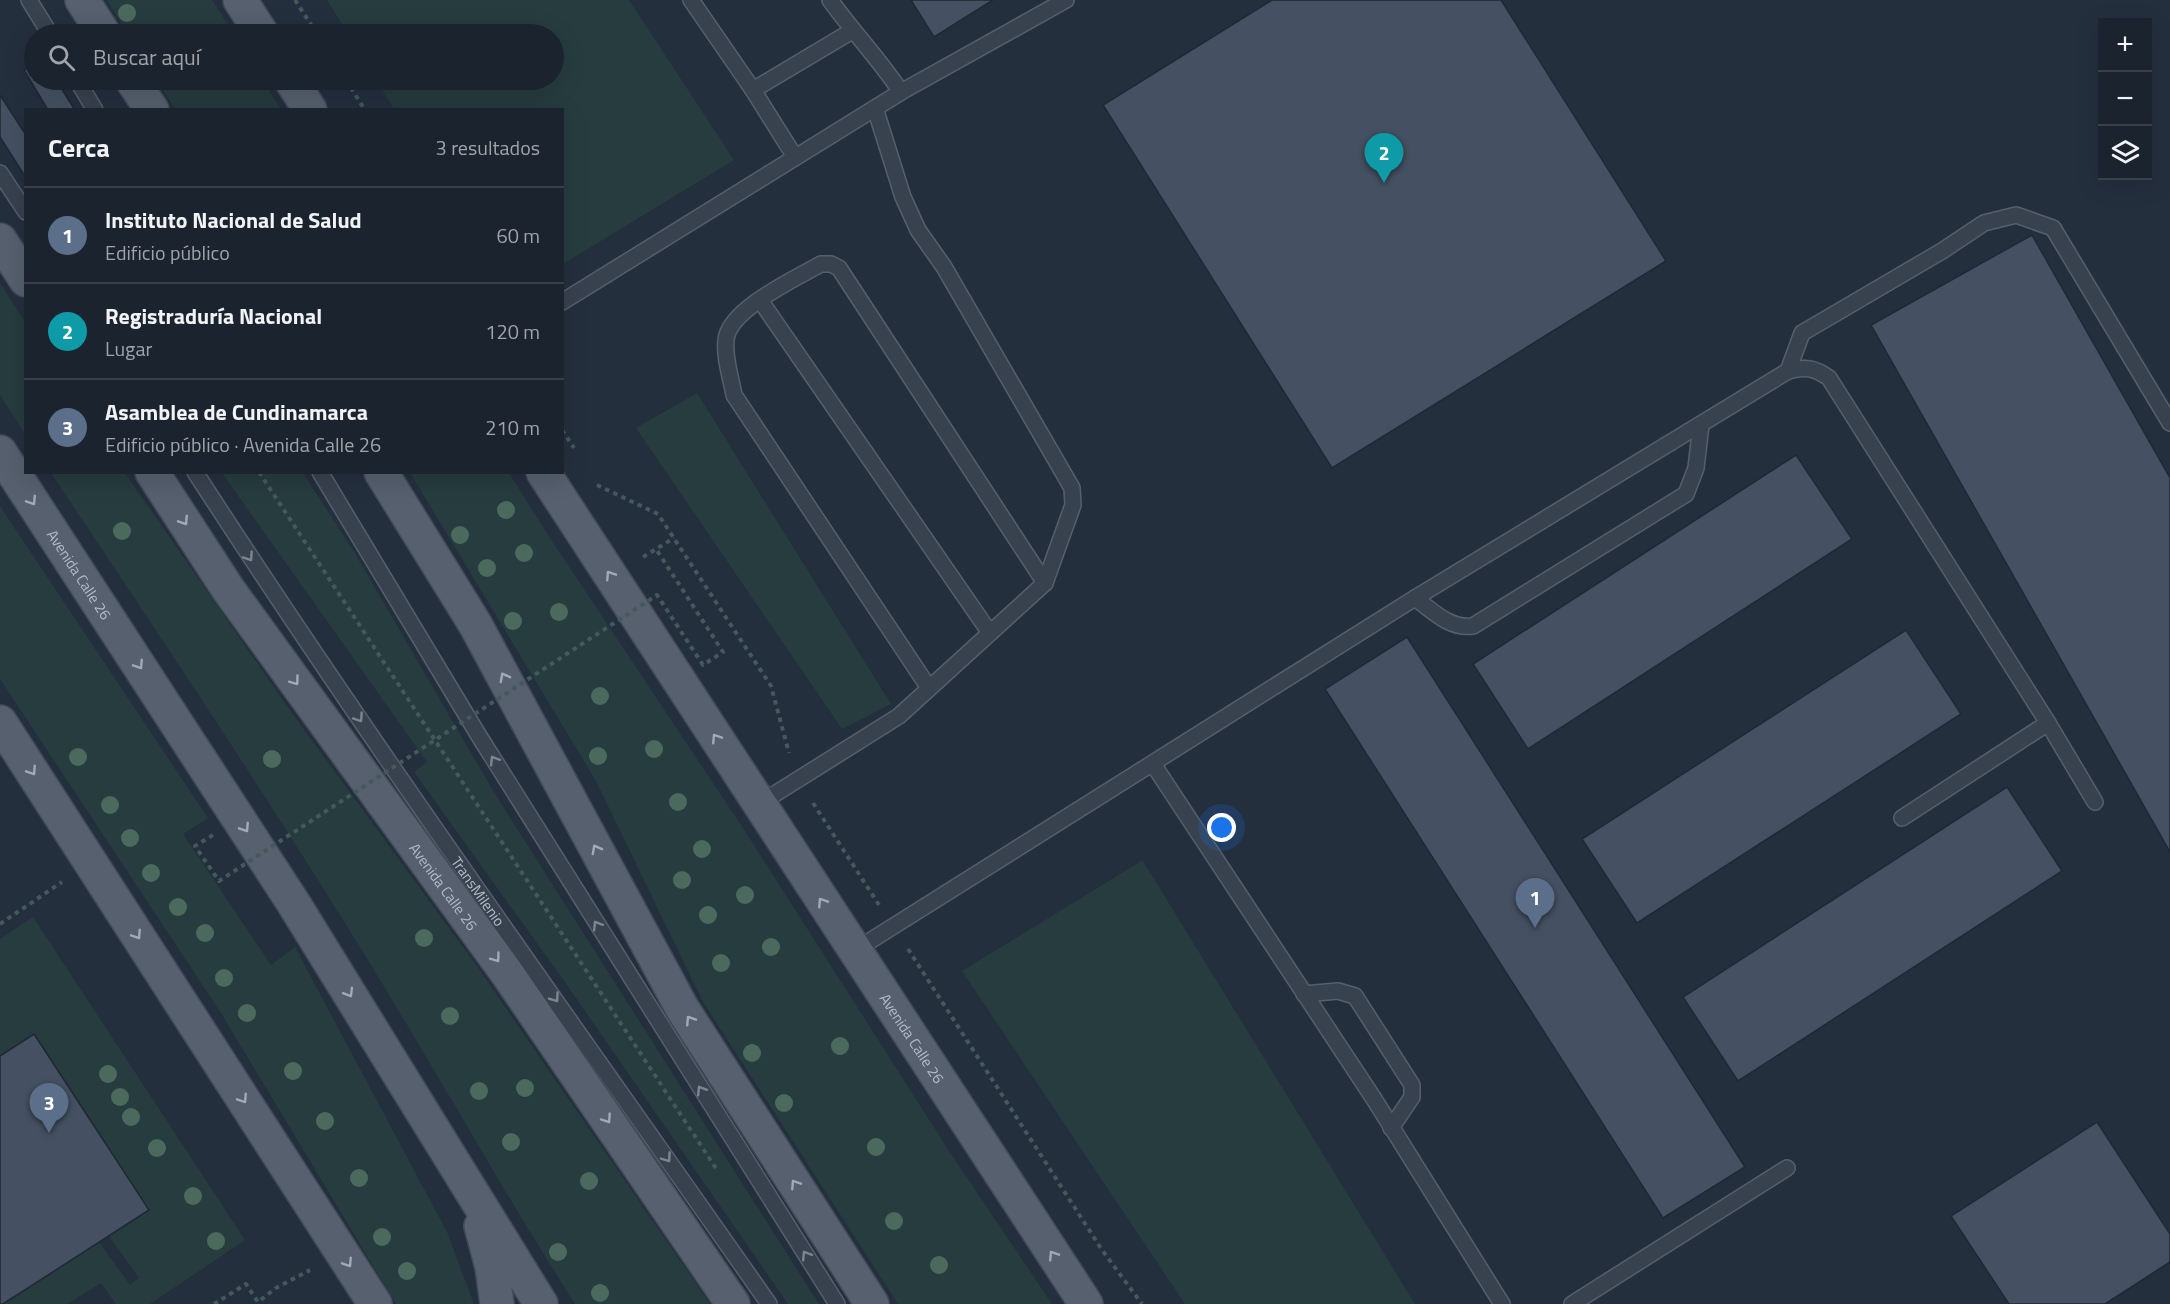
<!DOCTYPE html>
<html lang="es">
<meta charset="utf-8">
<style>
:root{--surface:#1b232e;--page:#282f3a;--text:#f1f3f6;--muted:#a0a4aa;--line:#39404a;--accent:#bca0f2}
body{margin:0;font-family:"Titillium Web",sans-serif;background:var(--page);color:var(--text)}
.controls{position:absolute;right:18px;top:18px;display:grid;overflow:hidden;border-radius:0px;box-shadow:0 6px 24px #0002}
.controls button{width:54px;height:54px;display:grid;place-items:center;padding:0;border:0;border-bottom:2px solid var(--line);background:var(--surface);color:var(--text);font:30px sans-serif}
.you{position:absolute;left:1222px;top:828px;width:21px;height:21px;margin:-15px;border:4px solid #fff;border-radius:50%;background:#1a73e8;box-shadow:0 0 0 9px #1a73e833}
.badge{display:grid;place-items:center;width:39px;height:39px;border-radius:50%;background:var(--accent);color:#fff;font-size:20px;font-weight:700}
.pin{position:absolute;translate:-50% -50px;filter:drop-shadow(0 2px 3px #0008)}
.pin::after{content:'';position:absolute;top:32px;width:21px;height:18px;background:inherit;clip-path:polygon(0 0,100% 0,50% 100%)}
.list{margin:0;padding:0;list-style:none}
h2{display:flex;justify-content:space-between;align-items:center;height:78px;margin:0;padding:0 24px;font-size:26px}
h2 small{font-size:20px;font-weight:400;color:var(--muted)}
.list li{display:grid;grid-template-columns:39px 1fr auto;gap:18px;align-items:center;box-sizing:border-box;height:96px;padding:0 24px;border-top:2px solid var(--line)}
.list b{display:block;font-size:22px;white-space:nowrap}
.list p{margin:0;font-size:20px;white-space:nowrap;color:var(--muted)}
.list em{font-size:20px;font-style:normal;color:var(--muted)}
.icon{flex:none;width:33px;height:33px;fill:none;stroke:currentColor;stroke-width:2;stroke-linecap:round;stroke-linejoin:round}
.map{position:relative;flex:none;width:2170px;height:1304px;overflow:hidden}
.search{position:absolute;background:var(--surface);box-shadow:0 6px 24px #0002;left:24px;top:24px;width:540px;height:66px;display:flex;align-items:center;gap:15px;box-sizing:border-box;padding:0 21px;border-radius:33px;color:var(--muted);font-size:22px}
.panel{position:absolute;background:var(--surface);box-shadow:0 6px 24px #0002;left:24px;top:108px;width:540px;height:366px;border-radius:0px}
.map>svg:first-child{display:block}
</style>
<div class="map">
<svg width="2170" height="1304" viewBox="0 0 2170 1304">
<rect width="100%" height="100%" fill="#242f3e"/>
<g fill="#263c3f">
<path d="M107 0H212L234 34H128Z"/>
<path d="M327 0H629L734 160 563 264 562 110 394 109 376 80H554V34H348Z"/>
<path d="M156 80H262L281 109H175Z"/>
<path d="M0 283 25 322V434L0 395Z"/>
<path d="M697 393 891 704 842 729 636 428Z"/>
<path d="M51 473H125L287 706 479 969 710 1304H575C502 1190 437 1072 366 957 265 793 158 633 51 473Z"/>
<path d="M222 473H303L353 550 495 794 819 1304H788L567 985 414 772 427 762Z"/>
<path d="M410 473H509L552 541 745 831 949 1151 1052 1304H898L703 1002 596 781Z"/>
<path d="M0 506 208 818 183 834 271 965 295 947 447 1232 474 1304H396L221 1013 0 679Z"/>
<path d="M1143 860V861L1415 1304H1185L962 971Z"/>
<path d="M33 917 245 1240 150 1304H116L101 1283 67 1304H3L99 1242 130 1285 139 1278 109 1236 149 1210 34 1034 0 1056V939Z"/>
</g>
<g fill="#455162" stroke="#1f2835" stroke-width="1.5">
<path d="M911 0H993L934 37Z"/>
<path d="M1272 0H1501L1666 261 1332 468 1103 105Z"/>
<path d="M34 64V80H56L75 110H48L24 70Z"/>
<path d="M0 95 26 135V178L0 137Z"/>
<path d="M2032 235 2170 478V852L1871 325Z"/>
<path d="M1796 455 1852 539 1528 749 1473 664Z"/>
<path d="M1906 630 1961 714 1637 923 1582 839Z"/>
<path d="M1407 637 1745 1167 1663 1218 1325 689Z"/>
<path d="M2007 787 2062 871 1738 1081 1683 997Z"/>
<path d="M34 1034 149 1210 3 1304H0V1056Z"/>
<path d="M2097 1122 2170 1234V1262L2105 1304H2009L1951 1216Z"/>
</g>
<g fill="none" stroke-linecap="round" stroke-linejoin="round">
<g stroke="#565f6c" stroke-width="18">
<g id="lane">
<path d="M29 0 50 34"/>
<path d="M691 0 753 90 795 157"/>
<path d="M830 0C853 32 879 59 901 92"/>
<path d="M77 80 95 110"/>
<path d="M753 90 852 31"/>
<path d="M0 173 26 212"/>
<path d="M760 300 990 633"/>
<path d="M562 302 901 92 1066 0"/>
<path d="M1788 371 1802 333 1942 251 1984 223 2016 215 2053 228 2170 423"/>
<path id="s1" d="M195 472C378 755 576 1028 769 1304"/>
<path d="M320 472 479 736 837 1304"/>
<path d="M1415 598C1433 611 1449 629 1473 626L1686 494 1696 468 1701 425"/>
<path d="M929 688 734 395C731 378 724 358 726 340 728 310 796 278 821 264H831L839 268 1045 583"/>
<path d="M1153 764 1374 1099 1502 1304"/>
<path d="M759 804 899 716 1045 583 1073 505 1072 488 944 267 918 230 903 197 875 108"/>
<path d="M1902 818 2048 723"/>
<path d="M854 951 1415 598 1788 371C1805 366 1815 368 1829 378L2048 723 2095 802"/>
<path d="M1304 994 1338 991 1355 996 1412 1085V1097L1391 1128"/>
<path d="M1572 1304 1787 1168"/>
</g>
</g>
<g stroke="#414a57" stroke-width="36">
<g id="primary">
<path d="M82 0 104 34"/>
<path d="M240 0 262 34"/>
<path d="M132 80 152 110"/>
<path d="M291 80 310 110"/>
<path d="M0 240 26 280"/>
<path id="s2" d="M0 452 294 904 541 1304"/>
<path id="s3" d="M152 472 228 589 509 976 733 1304"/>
<path d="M381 472 475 624 682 1008 872 1304"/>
<path id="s4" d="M543 472 1086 1304"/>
<path d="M0 722 375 1304"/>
<path d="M481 1226 492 1267 497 1304"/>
</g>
</g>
<g stroke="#44595c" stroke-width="4" stroke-dasharray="4.5 4.5" stroke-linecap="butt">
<path d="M295 0 317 34"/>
<path d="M26 51 34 64"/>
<path d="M346 80 365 110"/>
<path d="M562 430 574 448"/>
<path d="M259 472 717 1170"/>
<path d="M597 485 658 514 771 686 789 753"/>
<path d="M643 557 674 538"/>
<path d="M813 803 879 905"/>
<path d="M0 924 62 882"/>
<path d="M908 949 1102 1250 1142 1304"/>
<path d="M214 1304 246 1284 258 1302 276 1288 310 1270"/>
</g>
<use href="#lane" stroke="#38414e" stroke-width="15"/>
<use href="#primary" stroke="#56606e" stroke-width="33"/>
<path stroke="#44595c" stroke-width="4" stroke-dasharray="4.5 4.5" stroke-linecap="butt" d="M213 835 195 846 219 881 657 595 703 665 723 652 656 549"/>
</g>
<g fill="#4b6a5d">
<circle cx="127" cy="13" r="9"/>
<circle cx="506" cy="510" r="9"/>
<circle cx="122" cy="531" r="9"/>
<circle cx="460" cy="535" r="9"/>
<circle cx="524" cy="553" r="9"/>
<circle cx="487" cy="568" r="9"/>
<circle cx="559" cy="612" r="9"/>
<circle cx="513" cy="621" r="9"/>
<circle cx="600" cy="696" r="9"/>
<circle cx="654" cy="749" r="9"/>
<circle cx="598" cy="756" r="9"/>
<circle cx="78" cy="757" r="9"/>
<circle cx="272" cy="759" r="9"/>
<circle cx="678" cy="802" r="9"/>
<circle cx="110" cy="805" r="9"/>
<circle cx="130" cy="838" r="9"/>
<circle cx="702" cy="849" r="9"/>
<circle cx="151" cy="873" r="9"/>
<circle cx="682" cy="880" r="9"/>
<circle cx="745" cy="895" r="9"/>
<circle cx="178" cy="907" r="9"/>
<circle cx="708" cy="915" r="9"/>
<circle cx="205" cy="933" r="9"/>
<circle cx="424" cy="938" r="9"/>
<circle cx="771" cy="947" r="9"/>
<circle cx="721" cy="963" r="9"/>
<circle cx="224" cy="978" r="9"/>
<circle cx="247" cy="1013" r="9"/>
<circle cx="450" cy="1016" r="9"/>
<circle cx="840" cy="1046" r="9"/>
<circle cx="752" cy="1053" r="9"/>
<circle cx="293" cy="1071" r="9"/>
<circle cx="108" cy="1074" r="9"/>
<circle cx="525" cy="1088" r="9"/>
<circle cx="479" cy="1091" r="9"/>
<circle cx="120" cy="1097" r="9"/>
<circle cx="784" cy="1103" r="9"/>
<circle cx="131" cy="1117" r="9"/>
<circle cx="325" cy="1121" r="9"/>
<circle cx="511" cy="1142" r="9"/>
<circle cx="876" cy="1147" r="9"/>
<circle cx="157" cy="1148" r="9"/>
<circle cx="359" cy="1178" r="9"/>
<circle cx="589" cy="1181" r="9"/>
<circle cx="193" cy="1196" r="9"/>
<circle cx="894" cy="1221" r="9"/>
<circle cx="382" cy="1237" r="9"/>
<circle cx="216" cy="1241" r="9"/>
<circle cx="558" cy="1252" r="9"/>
<circle cx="939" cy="1265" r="9"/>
<circle cx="407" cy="1271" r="9"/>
<circle cx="600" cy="1293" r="9"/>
</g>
<defs><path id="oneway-chevron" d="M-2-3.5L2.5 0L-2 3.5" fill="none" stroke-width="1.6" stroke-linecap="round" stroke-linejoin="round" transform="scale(1.5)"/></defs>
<g stroke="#a1aab7">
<use href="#oneway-chevron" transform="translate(32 501) rotate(57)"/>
<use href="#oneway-chevron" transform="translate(184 521) rotate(57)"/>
<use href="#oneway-chevron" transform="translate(610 575) rotate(-123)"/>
<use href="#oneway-chevron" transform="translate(139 665) rotate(57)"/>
<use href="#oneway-chevron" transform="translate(504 677) rotate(-118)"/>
<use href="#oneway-chevron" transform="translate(295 681) rotate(54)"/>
<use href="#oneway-chevron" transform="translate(716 738) rotate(-123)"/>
<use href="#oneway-chevron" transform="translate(32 771) rotate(57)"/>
<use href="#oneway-chevron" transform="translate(245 828) rotate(57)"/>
<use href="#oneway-chevron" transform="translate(596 849) rotate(-118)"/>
<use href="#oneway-chevron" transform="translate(822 902) rotate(-123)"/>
<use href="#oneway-chevron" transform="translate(137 935) rotate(57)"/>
<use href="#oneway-chevron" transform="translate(496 958) rotate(54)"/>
<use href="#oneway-chevron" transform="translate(349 993) rotate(59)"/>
<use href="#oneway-chevron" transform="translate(690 1020) rotate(-123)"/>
<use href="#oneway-chevron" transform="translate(243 1099) rotate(57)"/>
<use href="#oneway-chevron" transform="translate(607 1119) rotate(56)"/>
<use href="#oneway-chevron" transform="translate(795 1184) rotate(-123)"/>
<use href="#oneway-chevron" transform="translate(1053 1255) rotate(-123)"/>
<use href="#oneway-chevron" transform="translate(348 1263) rotate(57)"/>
</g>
<g stroke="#7c8592">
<use href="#oneway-chevron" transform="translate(249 557) rotate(56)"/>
<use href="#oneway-chevron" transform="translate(359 718) rotate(56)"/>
<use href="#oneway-chevron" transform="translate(494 760) rotate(-122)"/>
<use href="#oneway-chevron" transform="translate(597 925) rotate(-122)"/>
<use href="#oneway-chevron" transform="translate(555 998) rotate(55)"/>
<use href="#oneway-chevron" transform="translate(701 1090) rotate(-122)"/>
<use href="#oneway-chevron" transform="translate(667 1158) rotate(55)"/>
<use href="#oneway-chevron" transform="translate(806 1255) rotate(-122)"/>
</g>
<g text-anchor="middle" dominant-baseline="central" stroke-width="5" stroke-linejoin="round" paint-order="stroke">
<g font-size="15" fill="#b4bcc9" stroke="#1d2633">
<text stroke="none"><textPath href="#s2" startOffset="146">Avenida Calle 26</textPath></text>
<text stroke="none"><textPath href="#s3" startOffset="507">Avenida Calle 26</textPath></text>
<text stroke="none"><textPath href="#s1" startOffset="506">TransMilenio</textPath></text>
<text stroke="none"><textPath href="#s4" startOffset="676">Avenida Calle 26</textPath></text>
</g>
</g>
</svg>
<div class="controls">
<button>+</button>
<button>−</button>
<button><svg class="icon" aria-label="layers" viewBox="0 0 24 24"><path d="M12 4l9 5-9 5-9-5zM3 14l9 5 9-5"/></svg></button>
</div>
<div class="you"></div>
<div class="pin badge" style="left:1535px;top:928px;background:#5c6f8a">1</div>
<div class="pin badge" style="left:1384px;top:183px;background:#0f9aa8">2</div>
<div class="pin badge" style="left:49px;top:1133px;background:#5c6f8a">3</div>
<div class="search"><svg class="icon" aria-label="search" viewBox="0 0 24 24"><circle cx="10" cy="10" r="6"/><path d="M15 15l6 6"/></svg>Buscar aquí</div>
<section class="panel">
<h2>Cerca<small>3 resultados</small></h2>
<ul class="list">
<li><span class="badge" style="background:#5c6f8a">1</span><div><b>Instituto Nacional de Salud</b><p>Edificio público</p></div><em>60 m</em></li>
<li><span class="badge" style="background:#0f9aa8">2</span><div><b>Registraduría Nacional</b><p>Lugar</p></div><em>120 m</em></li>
<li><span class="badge" style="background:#5c6f8a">3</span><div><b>Asamblea de Cundinamarca</b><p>Edificio público · Avenida Calle 26</p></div><em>210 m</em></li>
</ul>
</section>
</div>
